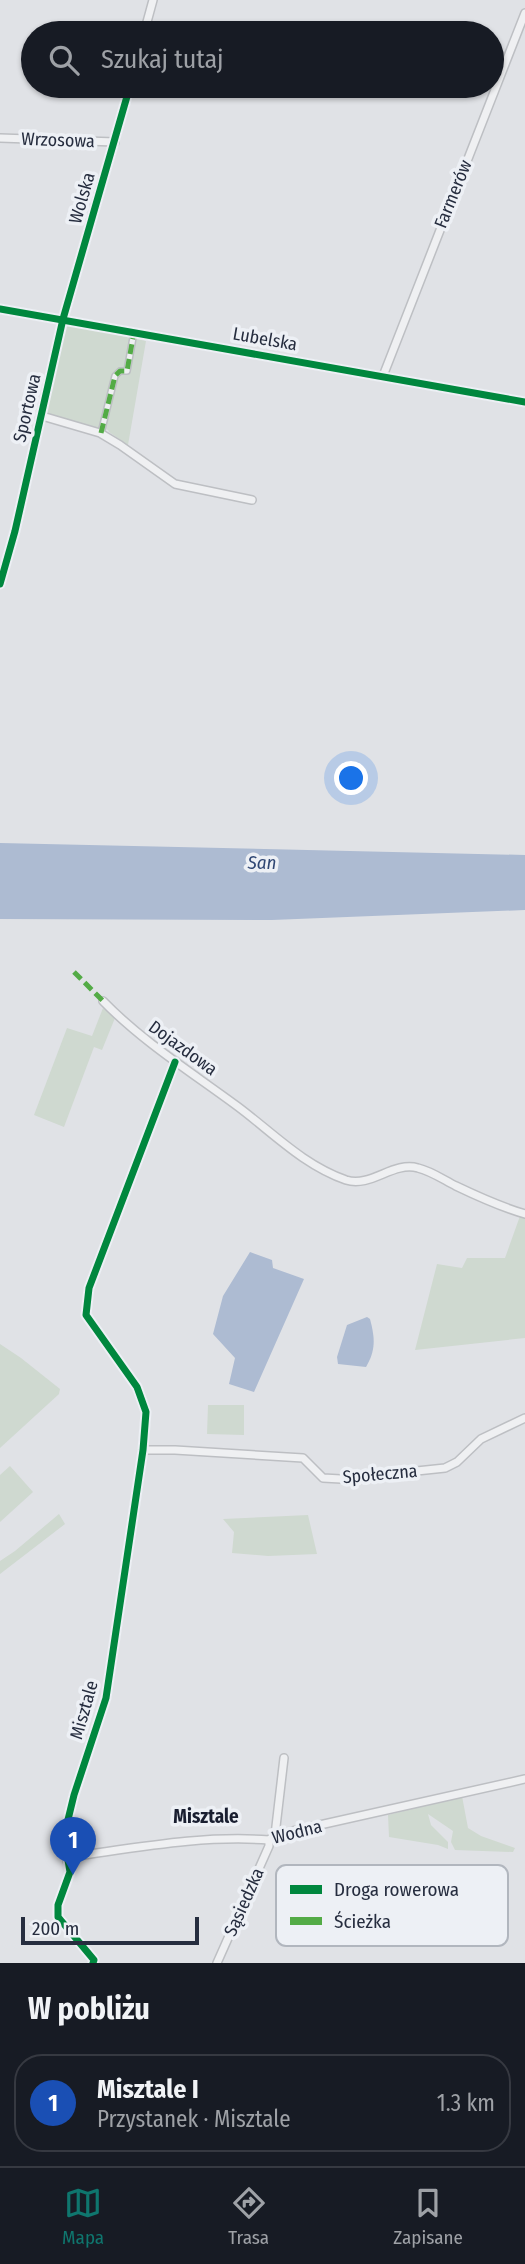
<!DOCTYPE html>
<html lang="pl">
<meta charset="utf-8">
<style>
:root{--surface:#171b24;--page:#242831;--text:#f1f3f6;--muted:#9ea1a6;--line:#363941;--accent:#0f766e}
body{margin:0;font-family:"Fira Sans Condensed",sans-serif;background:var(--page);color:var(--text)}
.scale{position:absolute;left:21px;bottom:18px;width:178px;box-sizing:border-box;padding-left:7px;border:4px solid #262d3f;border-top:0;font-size:19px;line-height:24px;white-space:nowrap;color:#262d3f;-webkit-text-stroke:5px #edf0f5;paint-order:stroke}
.you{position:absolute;left:352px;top:779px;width:24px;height:24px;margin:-18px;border:5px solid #fff;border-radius:50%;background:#1a73e8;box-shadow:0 0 0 10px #1a73e833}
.badge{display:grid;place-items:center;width:46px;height:46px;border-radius:50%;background:var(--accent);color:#fff;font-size:23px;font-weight:700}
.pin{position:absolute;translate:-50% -58px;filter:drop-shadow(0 2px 4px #0008)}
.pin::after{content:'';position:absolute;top:37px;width:24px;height:21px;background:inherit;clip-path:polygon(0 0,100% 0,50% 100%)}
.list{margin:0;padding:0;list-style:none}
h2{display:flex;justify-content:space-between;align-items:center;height:91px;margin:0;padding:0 28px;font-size:30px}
h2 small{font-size:23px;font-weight:400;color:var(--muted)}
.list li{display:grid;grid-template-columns:46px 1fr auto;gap:21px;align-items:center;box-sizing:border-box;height:98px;margin:0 14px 14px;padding:0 14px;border:2px solid var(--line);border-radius:28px}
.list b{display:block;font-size:26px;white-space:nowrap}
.list p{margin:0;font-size:23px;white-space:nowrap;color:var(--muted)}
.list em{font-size:23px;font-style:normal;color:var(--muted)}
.icon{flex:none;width:38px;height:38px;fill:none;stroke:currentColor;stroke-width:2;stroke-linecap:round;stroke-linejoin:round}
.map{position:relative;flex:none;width:525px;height:1963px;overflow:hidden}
.search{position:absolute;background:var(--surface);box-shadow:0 2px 5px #0004;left:21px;right:21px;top:21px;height:77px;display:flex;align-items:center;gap:18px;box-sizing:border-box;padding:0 24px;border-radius:38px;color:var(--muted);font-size:26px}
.sheet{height:203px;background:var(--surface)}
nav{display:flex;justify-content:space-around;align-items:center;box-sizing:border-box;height:98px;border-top:2px solid var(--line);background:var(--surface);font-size:19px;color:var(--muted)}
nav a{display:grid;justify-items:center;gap:4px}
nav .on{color:var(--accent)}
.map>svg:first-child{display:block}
</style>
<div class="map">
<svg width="525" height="1963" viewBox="0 0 525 1963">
<rect width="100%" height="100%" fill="#e0e2e6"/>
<g fill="#cfd9d0">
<path d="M64 324 146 341 128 445 109 432 108 430 50 416 47 411Z"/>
<path d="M103 1008 115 1018 102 1050 94 1047 64 1127 34 1115 67 1028 92 1036Z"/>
<path d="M520 1216 525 1217V1338L415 1350 437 1264 462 1268 467 1258H505Z"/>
<path d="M0 1344 21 1358 60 1389 59 1394 0 1448Z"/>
<path d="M208 1405H244V1435L207 1434Z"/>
<path d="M10 1466 33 1492 0 1522V1475Z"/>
<path d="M59 1514 65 1524 0 1574V1561L15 1551Z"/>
<path d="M308 1515 317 1554 268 1556 232 1553 234 1532 223 1519Z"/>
<path d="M462 1796 468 1828 481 1836 515 1848 513 1852 455 1850 451 1842 453 1831 428 1814 431 1825 448 1842V1849L438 1845 389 1837 388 1815Z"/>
</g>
<g fill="#adbbd2">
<path d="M0 843 525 855V910L272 920 0 919Z"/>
<path d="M250 1252 272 1260 273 1268 304 1279 254 1392 229 1384 235 1358 213 1334 223 1296Z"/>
<path d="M367 1317 370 1319C375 1338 376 1350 366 1367L338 1364 337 1357 347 1325Z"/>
</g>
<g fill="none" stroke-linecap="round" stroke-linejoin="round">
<g stroke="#bdbfc3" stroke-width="8">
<path id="pedestrian" d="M101 433 115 376 120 371H127L134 332"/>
</g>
<g stroke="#bdbfc3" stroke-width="10">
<g id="minor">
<path d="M144 33 153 0"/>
<path d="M0 138 115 142"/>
<path d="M383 376 525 13"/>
<path d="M42 416 100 433 120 445 175 484 252 500"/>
<path d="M0 584 15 531 63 319 130 86"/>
<path d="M103 1001C143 1042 191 1072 237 1106 272 1132 303 1165 346 1180 371 1188 393 1161 418 1168 431 1171 444 1180 456 1186 479 1197 501 1207 525 1214"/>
<path d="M143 1450H175L303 1458 323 1478 341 1479 445 1468 457 1462 481 1439 525 1418"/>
<path d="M275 1835 284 1758"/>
<path d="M67 1861 77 1856C141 1847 205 1835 269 1840L275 1835 525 1779"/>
<path d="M93 1963 94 1960 58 1917V1905L70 1872 64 1836 74 1795 106 1698 143 1450 146 1412 137 1387 86 1315 89 1288 175 1062"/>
<path d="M217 1963 269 1846V1840"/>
</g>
</g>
<use href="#pedestrian" stroke="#eff0f2" stroke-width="5"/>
<use href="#minor" stroke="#eff0f2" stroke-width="7"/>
<path stroke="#c1c3c8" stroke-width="10" d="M0 309 525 402"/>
<g stroke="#53ab46" stroke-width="5" stroke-dasharray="10 5" stroke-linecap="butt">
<path d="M101 433 115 376 120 371H127L134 332"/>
<path d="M74 972 103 1001"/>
</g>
<g stroke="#edf0f5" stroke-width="11">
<g id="cycleway">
<path d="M0 309 525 402"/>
<path d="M0 584 15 531 63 319 130 86"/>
<path d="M93 1963 94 1960 58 1917V1905L70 1872 64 1836 74 1795 106 1698 143 1450 146 1412 137 1387 86 1315 89 1288 175 1062"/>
</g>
</g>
<use href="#cycleway" stroke="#00873e" stroke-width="7"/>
</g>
<g text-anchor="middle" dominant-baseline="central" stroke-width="7" stroke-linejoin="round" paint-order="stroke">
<g font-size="18" fill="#262d3f" stroke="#edf0f5">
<text transform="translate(58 140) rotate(2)">Wrzosowa</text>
<text transform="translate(453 194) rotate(-68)">Farmerów</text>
<text transform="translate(82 198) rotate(-74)">Wolska</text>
<text transform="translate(265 339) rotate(10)">Lubelska</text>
<text transform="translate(27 408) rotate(-77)">Sportowa</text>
<text transform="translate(183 1048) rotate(36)">Dojazdowa</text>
<text transform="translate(380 1474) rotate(-5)">Społeczna</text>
<text transform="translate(84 1710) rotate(-74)">Misztale</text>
<text transform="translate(297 1832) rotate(-14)">Wodna</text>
<text transform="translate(244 1902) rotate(-66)">Sąsiedzka</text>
</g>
<g font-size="19" font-style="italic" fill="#304774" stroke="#edf0f5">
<text x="262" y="862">San</text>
</g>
<g font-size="19" font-weight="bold" fill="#191e30" stroke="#edf0f5">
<text x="206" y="1816">Misztale</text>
</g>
</g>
<rect x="276" y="1865" width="232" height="81" rx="10" fill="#edf0f5" stroke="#b1b6be" stroke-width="2"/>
<rect x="290" y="1885" width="32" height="9" fill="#00873e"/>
<rect x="290" y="1917" width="32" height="8" fill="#53ab46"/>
<g font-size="19" fill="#262d3f">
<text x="334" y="1896">Droga rowerowa</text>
<text x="334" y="1928">Ścieżka</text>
</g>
</svg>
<div class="scale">200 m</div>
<div class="you"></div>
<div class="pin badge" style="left:73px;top:1875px;background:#1a4fb4">1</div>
<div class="search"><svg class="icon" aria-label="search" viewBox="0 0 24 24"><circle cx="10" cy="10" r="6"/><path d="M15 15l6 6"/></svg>Szukaj tutaj</div>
</div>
<section class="sheet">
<h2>W pobliżu<small></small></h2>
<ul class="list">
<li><span class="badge" style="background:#1a4fb4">1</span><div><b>Misztale I</b><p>Przystanek · Misztale</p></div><em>1.3 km</em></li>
</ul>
</section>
<nav>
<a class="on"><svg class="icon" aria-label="map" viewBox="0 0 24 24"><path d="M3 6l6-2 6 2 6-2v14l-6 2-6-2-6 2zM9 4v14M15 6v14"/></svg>Mapa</a>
<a><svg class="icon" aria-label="directions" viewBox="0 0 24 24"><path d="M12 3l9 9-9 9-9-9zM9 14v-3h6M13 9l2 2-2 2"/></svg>Trasa</a>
<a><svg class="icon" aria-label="saved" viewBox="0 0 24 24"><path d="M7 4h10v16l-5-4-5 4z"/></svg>Zapisane</a>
</nav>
